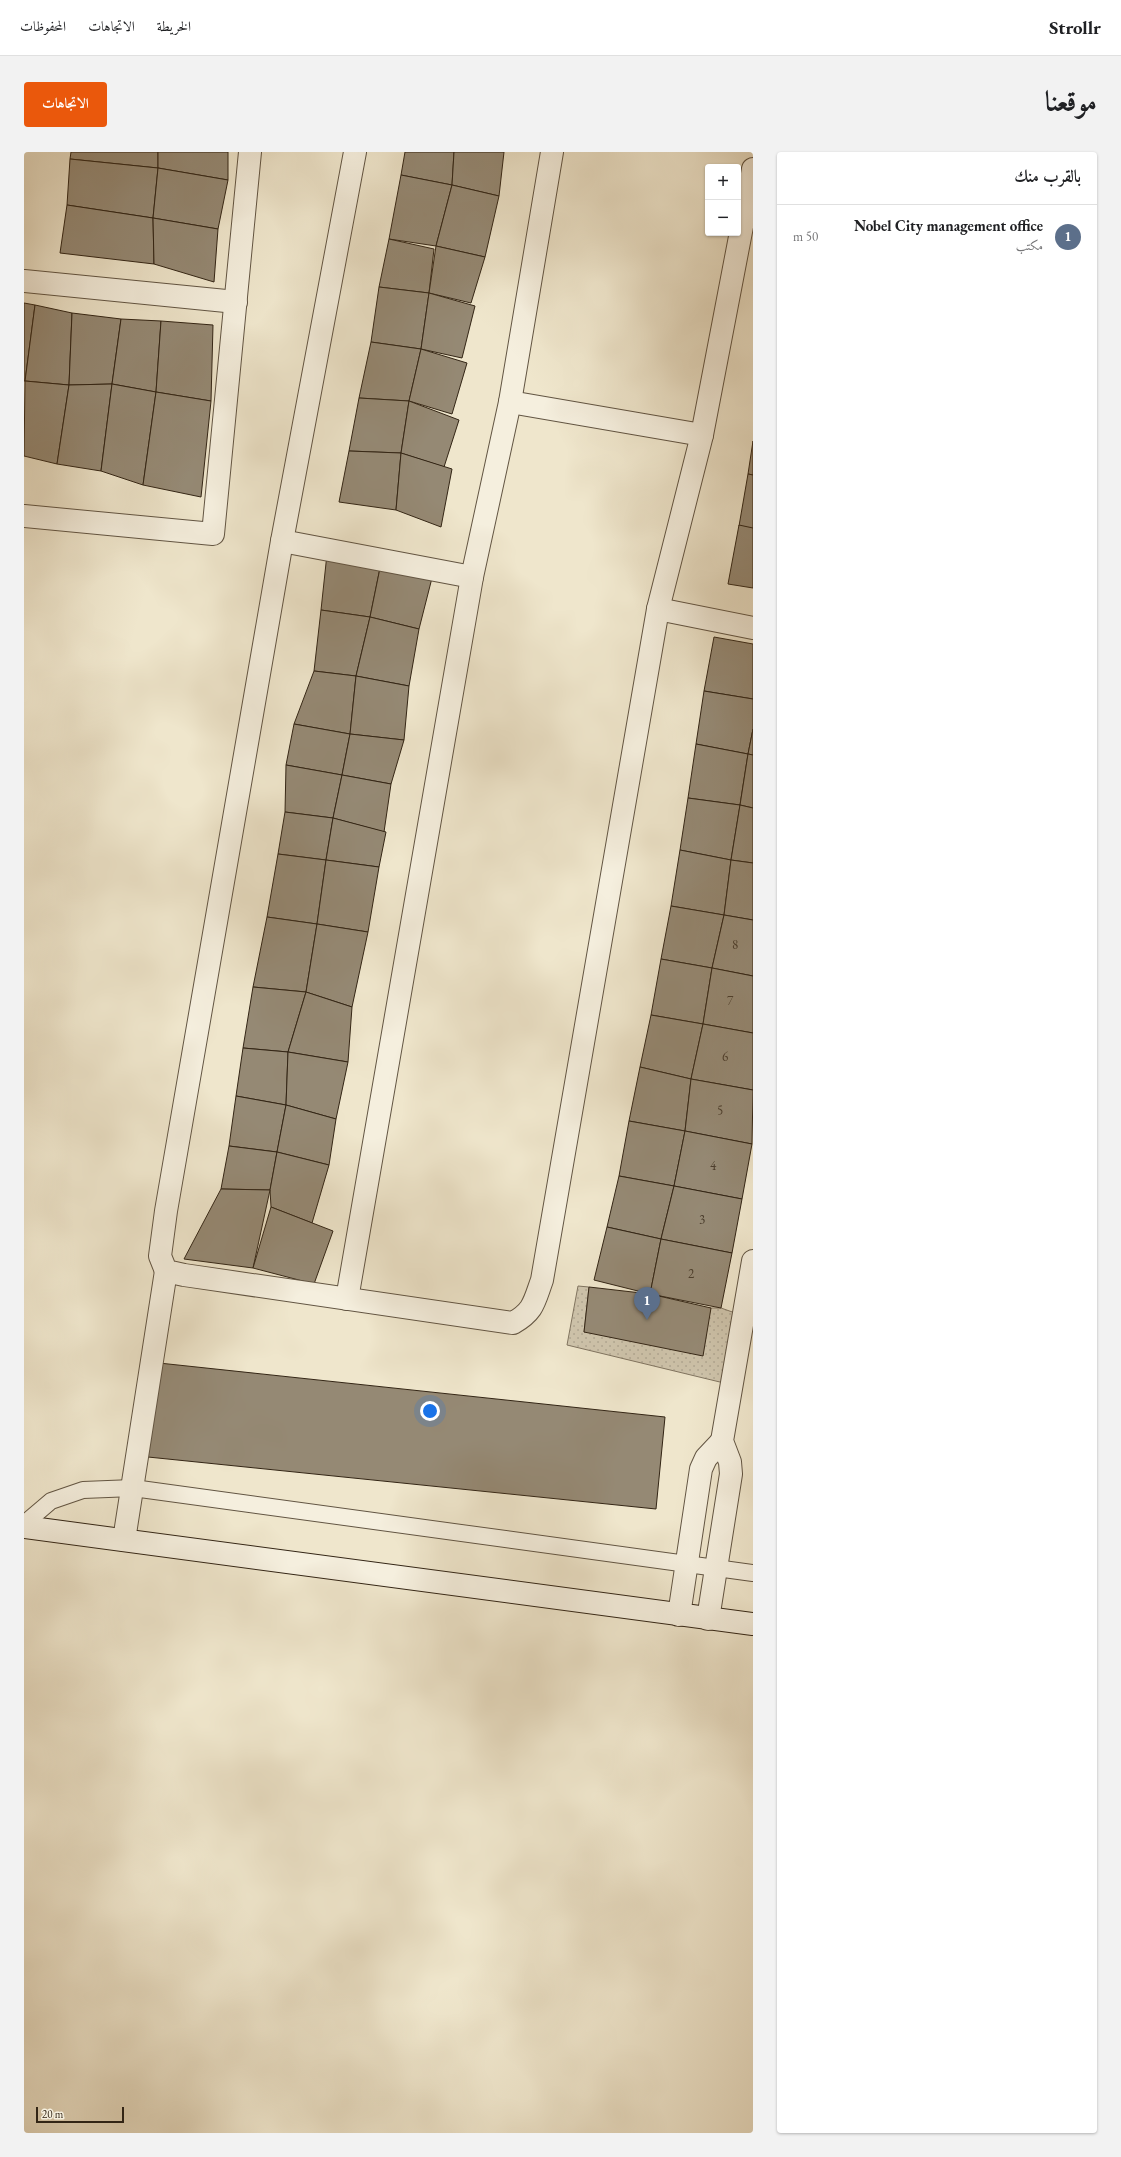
<!DOCTYPE html>
<html lang="ar">
<meta charset="utf-8">
<style>
:root{--surface:#fff;--page:#f2f2f2;--text:#202124;--muted:#757577;--line:#e0e0e0;--accent:#ea580c}
body{margin:0;font-family:"EB Garamond",Amiri,serif;background:var(--page);color:var(--text);direction:rtl}
.controls{position:absolute;right:12px;top:12px;display:grid;overflow:hidden;border-radius:4px;box-shadow:0 1px 3px #0004}
.controls button{width:36px;height:36px;display:grid;place-items:center;padding:0;border:0;border-bottom:1px solid var(--line);background:var(--surface);color:var(--text);font:20px sans-serif}
.scale{position:absolute;left:12px;bottom:10px;width:88px;box-sizing:border-box;padding-left:4px;border:2px solid #332515;border-top:0;font-size:11px;line-height:14px;white-space:nowrap;color:#332515;-webkit-text-stroke:3px #f5efde;paint-order:stroke}
.you{position:absolute;left:406px;top:1259px;width:14px;height:14px;margin:-10px;border:3px solid #fff;border-radius:50%;background:#1a73e8;box-shadow:0 0 0 6px #1a73e833}
.badge{display:grid;place-items:center;width:26px;height:26px;border-radius:50%;background:var(--accent);color:#fff;font-size:13px;font-weight:700}
.pin{position:absolute;translate:-50% -33px;filter:drop-shadow(0 1px 2px #0008)}
.pin::after{content:'';position:absolute;top:21px;width:14px;height:12px;background:inherit;clip-path:polygon(0 0,100% 0,50% 100%)}
.list{margin:0;padding:0;list-style:none}
h2{display:flex;justify-content:space-between;align-items:center;height:52px;margin:0;padding:0 16px;font-size:17px}
h2 small{font-size:13px;font-weight:400;color:var(--muted)}
.list li{display:grid;grid-template-columns:26px 1fr auto;gap:12px;align-items:center;box-sizing:border-box;height:64px;padding:0 16px;border-top:1px solid var(--line)}
.list b{display:block;font-size:15px;white-space:nowrap}
.list p{margin:0;font-size:13px;white-space:nowrap;color:var(--muted)}
.list em{font-size:13px;font-style:normal;color:var(--muted)}
.map{position:relative;flex:none;width:729px;height:1981px;overflow:hidden;direction:ltr;border-radius:4px}
header{display:flex;align-items:center;gap:24px;box-sizing:border-box;height:56px;padding:0 20px;background:var(--surface);border-bottom:1px solid var(--line)}
header strong{font-size:19px}
nav{display:flex;gap:22px;margin-inline-start:auto;font-size:14px}
.intro{display:flex;align-items:center;justify-content:space-between;box-sizing:border-box;height:96px;padding:0 24px}
h1{margin:0;font-size:28px}
.button{padding:10px 18px;border-radius:4px;background:var(--accent);color:#fff;font-size:14px;font-weight:700}
main{display:flex;gap:24px;padding:0 24px}
aside{flex:1;background:var(--surface);border-radius:4px;box-shadow:0 1px 3px #0004}
.map>svg:first-child{display:block}
</style>
<header>
<strong>Strollr</strong>
<nav><a>الخريطة</a><a>الاتجاهات</a><a>المحفوظات</a></nav>
</header>
<div class="intro"><h1>موقعنا</h1><a class="button">الاتجاهات</a></div>
<main>
<aside>
<h2>بالقرب منك<small></small></h2>
<ul class="list">
<li><span class="badge" style="background:#5c6f8a">1</span><div><b>Nobel City management office</b><p>مكتب</p></div><em>50 m</em></li>
</ul>
</aside>
<div class="map">
<svg width="729" height="1981" viewBox="0 0 729 1981">
<defs>
<pattern id="grass-dots" width="8" height="8" patternUnits="userSpaceOnUse"><rect width="8" height="8" fill="#cfc5ad"/><path d="M2 2h.1M6 6h.1" fill="none" stroke="#b2a994" stroke-width="1.8" stroke-linecap="round"/></pattern>
</defs>
<rect width="100%" height="100%" fill="#efe6cc"/>
<filter id="stains"><feTurbulence type="fractalNoise" baseFrequency=".005" numOctaves="4"/><feColorMatrix values="0 0 0 0 .2 0 0 0 0 .09 0 0 0 0 .02 0 0 0 .5 -.17"/></filter>
<radialGradient id="worn" r=".72"><stop offset=".6" stop-color="#630" stop-opacity="0"/><stop offset="1" stop-color="#630" stop-opacity=".3"/></radialGradient>
<path fill="url(#grass-dots)" stroke="#817561" d="M554 1134 565 1135 560 1180 687 1156H697L714 1162 700 1231 543 1193Z"/>
<g fill="#958974" stroke="#332515">
<path d="M47 0H134V16L46 7Z"/>
<path d="M134 0H204V28L134 16Z"/>
<path d="M381 0H430L428 33 377 23Z"/>
<path d="M430 0H480L475 44 428 33Z"/>
<path d="M46 7 134 16 129 66 43 53Z"/>
<path d="M134 16 204 28 194 77 129 66Z"/>
<path d="M377 23 428 33 412 94 365 87Z"/>
<path d="M428 33 475 44 461 105 412 94Z"/>
<path d="M43 53 129 66 130 112 36 101Z"/>
<path d="M129 66 194 77 190 130 130 112Z"/>
<path d="M365 87 410 97 405 141 355 135Z"/>
<path d="M412 94 461 105 447 151 405 141Z"/>
<path d="M355 135 405 141 397 197 347 190Z"/>
<path d="M405 141 451 154 438 206 397 197Z"/>
<path d="M0 151 11 153 1 229H0Z"/>
<path d="M11 153 48 161 45 233 1 229Z"/>
<path d="M48 161 97 167 88 232 45 233Z"/>
<path d="M97 167 137 169 132 240 88 232Z"/>
<path d="M137 169 189 173 187 249 132 240Z"/>
<path d="M347 190 397 197 385 249 335 246Z"/>
<path d="M397 197 443 211 428 262 385 249Z"/>
<path d="M1 229 45 233 33 312 0 304Z"/>
<path d="M88 232 77 319 33 312 45 233Z"/>
<path d="M88 232 132 240 119 333 77 319Z"/>
<path d="M132 240 187 249 177 345 119 333Z"/>
<path d="M335 246 385 249 377 301 325 299Z"/>
<path d="M385 249 435 268 420 315 377 301Z"/>
<path d="M729 289V323L724 322Z"/>
<path d="M325 299 377 301 372 358 315 350Z"/>
<path d="M377 301 428 317 417 375 372 358Z"/>
<path d="M724 322 729 323V377L715 374Z"/>
<path d="M715 373 729 376V436L704 432Z"/>
<path d="M303 402 356 416 346 465 297 458Z"/>
<path d="M356 416 409 422 395 477 346 465Z"/>
<path d="M297 458 346 465 332 524 290 519Z"/>
<path d="M346 465 395 477 385 534 332 524Z"/>
<path d="M690 485 729 492V547L680 539Z"/>
<path d="M290 519 332 524 326 582 270 572Z"/>
<path d="M332 524 385 534 380 588 326 582Z"/>
<path d="M680 539 729 547V577L724 602 672 592Z"/>
<path d="M270 572 326 582 318 623 262 613Z"/>
<path d="M729 577V603L724 602Z"/>
<path d="M326 582 380 588 367 632 318 623Z"/>
<path d="M672 592 724 602 716 653 664 646Z"/>
<path d="M724 602 729 603V656L716 653Z"/>
<path d="M262 613 318 623 309 666 261 660Z"/>
<path d="M318 623 367 632 360 680 309 666Z"/>
<path d="M664 646 716 653 707 708 656 698Z"/>
<path d="M716 653 729 656V711L707 708Z"/>
<path d="M261 660 309 666 302 708 254 702Z"/>
<path d="M309 666 362 680 355 715 302 708Z"/>
<path d="M656 698 707 708 700 763 647 754Z"/>
<path d="M254 702 302 708 293 772 243 765Z"/>
<path d="M302 708 355 715 344 780 293 772Z"/>
<path d="M707 708 729 711V768L700 763Z"/>
<path d="M647 754 700 763 688 816 637 807Z"/>
<path d="M700 763 729 768V824L688 816Z"/>
<path d="M243 765 293 772 282 840 229 835Z"/>
<path d="M293 772 344 780 328 855 282 840Z"/>
<path d="M637 807 688 816 679 872 627 863Z"/>
<path d="M688 816 729 824V881L679 872Z"/>
<path d="M229 835 282 840 264 900 219 896Z"/>
<path d="M282 840 328 855 324 910 264 900Z"/>
<path d="M627 863 679 872 667 927 616 915Z"/>
<path d="M679 872 729 881V938L667 927Z"/>
<path d="M219 896 264 900 262 953 212 944Z"/>
<path d="M264 900 324 910 312 967 262 953Z"/>
<path d="M616 915 667 927 661 979 605 969Z"/>
<path d="M667 927 729 938 728 992 661 979Z"/>
<path d="M212 944 262 953 253 1000 205 994Z"/>
<path d="M262 953 312 967 305 1013 253 1000Z"/>
<path d="M605 969 661 979 650 1034 595 1024Z"/>
<path d="M661 979 728 992 718 1047 650 1034Z"/>
<path d="M205 994 253 1000 246 1038 197 1037Z"/>
<path d="M253 1000 305 1013 288 1071 247 1055 246 1038Z"/>
<path d="M595 1024 650 1034 637 1087 583 1075Z"/>
<path d="M650 1034 718 1047 708 1101 637 1087Z"/>
<path d="M197 1037 246 1038 229 1116 160 1107Z"/>
<path d="M247 1055 309 1079 290 1132 229 1116Z"/>
<path d="M583 1075 637 1087 626 1142 570 1128Z"/>
<path d="M637 1087 708 1101 697 1156 626 1142Z"/>
<path d="M565 1135 626 1142 687 1156 679 1204 560 1180Z"/>
<path d="M135 1211 641 1265 632 1357 124 1305Z"/>
</g>
<g fill="none" stroke-linecap="round" stroke-linejoin="round">
<g stroke="#625543" stroke-width="18">
<path id="lane" d="M0 1372 27 1349 59 1338 109 1336 729 1421"/>
</g>
<g stroke="#625543" stroke-width="24">
<g id="street">
<path d="M331 0 258 389 142 1059 136 1104 142 1119 160 1123 489 1171C510 1159 510 1150 518 1128L634 457 678 283 729 17"/>
<path d="M0 129 212 150"/>
<path d="M486 250 678 283"/>
<path d="M0 364 189 382 226 0"/>
<path d="M258 389 448 425"/>
<path d="M634 457 729 476"/>
<path d="M323 1147 448 425 486 250 528 0"/>
<path d="M100 1388 142 1119"/>
<path d="M655 1463 677 1317 682 1306 698 1289"/>
<path d="M684 1467 707 1322 706 1310 698 1289 729 1109"/>
</g>
</g>
<g stroke="#332515" stroke-width="24">
<path id="secondary" d="M0 1375 729 1472"/>
</g>
<use href="#lane" stroke="#f5efde" stroke-width="16"/>
<use href="#street" stroke="#f5efde" stroke-width="22"/>
<use href="#secondary" stroke="#f5efde" stroke-width="22"/>
</g>
<g text-anchor="middle" dominant-baseline="central" stroke-width="3" stroke-linejoin="round" paint-order="stroke">
<g font-size="13" fill="#4c3e2d">
<text x="711" y="792">8</text>
<text x="706" y="848">7</text>
<text x="701" y="904">6</text>
<text x="696" y="958">5</text>
<text x="689" y="1013">4</text>
<text x="678" y="1067">3</text>
<text x="667" y="1121">2</text>
</g>
</g>
<rect width="100%" height="100%" filter="url(#stains)"/>
<rect width="100%" height="100%" fill="url(#worn)"/>
</svg>
<div class="controls">
<button>+</button>
<button>−</button>
</div>
<div class="scale">20 m</div>
<div class="you"></div>
<div class="pin badge" style="left:623px;top:1168px;background:#5c6f8a">1</div>
</div>
</main>
